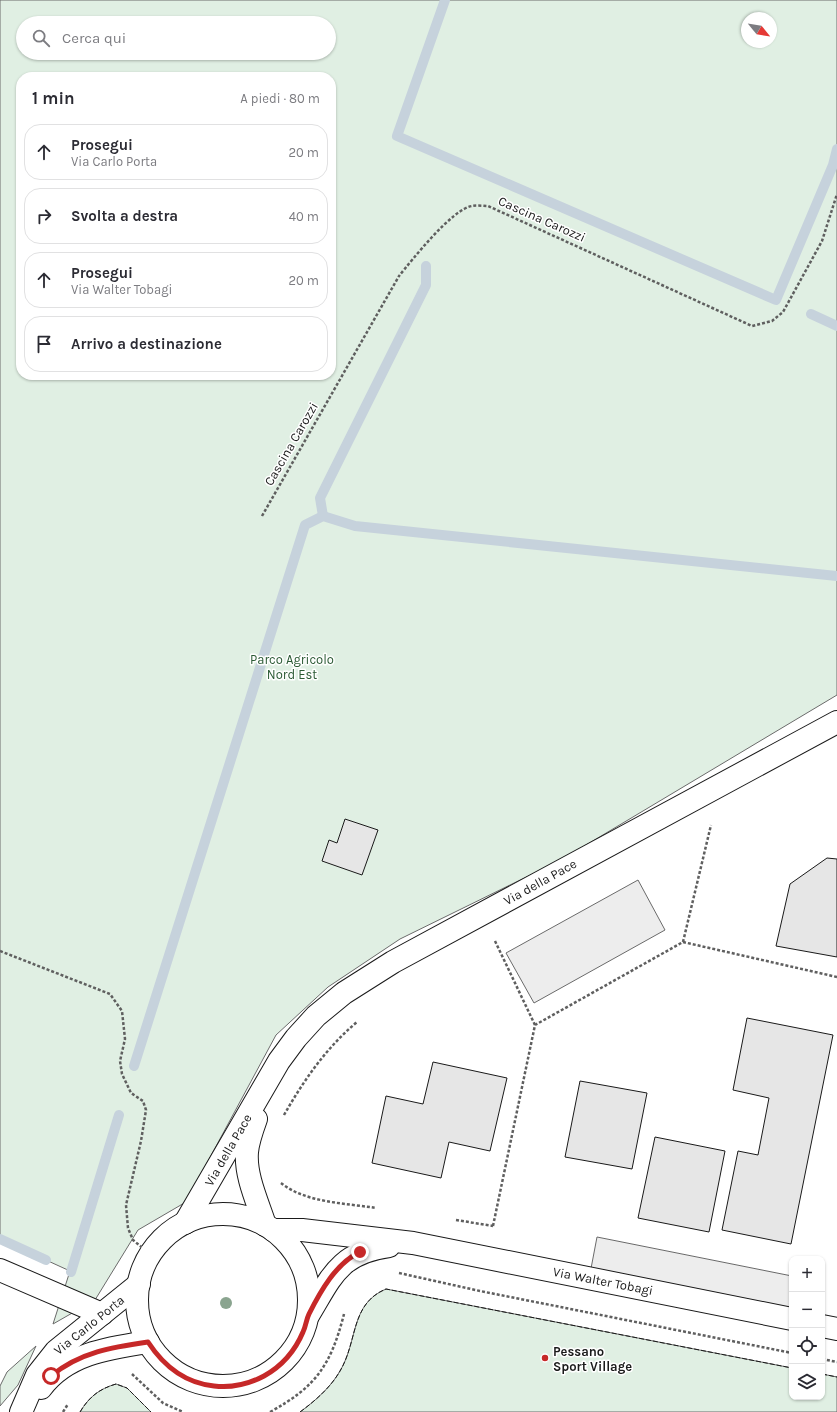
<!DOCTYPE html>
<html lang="it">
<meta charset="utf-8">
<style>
:root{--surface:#fff;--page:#f2f2f3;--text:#2b2b33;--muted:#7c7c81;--line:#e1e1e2}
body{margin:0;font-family:Karla,sans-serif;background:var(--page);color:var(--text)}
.controls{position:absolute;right:12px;bottom:12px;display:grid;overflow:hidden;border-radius:8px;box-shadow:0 1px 3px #0004}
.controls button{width:36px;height:36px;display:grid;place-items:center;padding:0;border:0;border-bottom:1px solid var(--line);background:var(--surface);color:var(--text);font:20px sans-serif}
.compass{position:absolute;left:741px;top:12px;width:36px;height:36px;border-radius:50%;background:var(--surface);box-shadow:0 1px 3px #0004;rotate:120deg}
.stop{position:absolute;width:12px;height:12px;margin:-9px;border:3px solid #c62828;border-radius:50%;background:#fff}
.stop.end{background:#c62828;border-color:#fff;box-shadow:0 1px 4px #0008}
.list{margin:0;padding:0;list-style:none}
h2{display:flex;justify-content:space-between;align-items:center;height:52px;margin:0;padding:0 16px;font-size:17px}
h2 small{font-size:13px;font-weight:400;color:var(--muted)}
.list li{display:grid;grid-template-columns:26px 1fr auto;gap:12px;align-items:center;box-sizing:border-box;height:56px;margin:0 8px 8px;padding:0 8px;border:1px solid var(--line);border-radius:16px}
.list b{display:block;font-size:15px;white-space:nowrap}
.list p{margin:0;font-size:13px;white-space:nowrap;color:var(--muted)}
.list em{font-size:13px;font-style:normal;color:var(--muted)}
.icon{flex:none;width:22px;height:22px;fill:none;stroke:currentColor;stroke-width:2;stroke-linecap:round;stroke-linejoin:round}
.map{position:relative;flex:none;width:837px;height:1412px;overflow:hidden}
.search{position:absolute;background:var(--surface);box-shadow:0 1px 3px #0004;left:16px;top:16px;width:320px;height:44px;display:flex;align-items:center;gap:10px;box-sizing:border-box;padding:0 14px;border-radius:22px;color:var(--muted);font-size:15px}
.panel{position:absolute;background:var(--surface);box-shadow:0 1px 3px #0004;left:16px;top:72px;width:320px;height:308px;border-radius:16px}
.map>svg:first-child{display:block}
</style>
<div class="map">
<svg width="837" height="1412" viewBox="0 0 837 1412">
<rect width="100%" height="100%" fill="#fff"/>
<g fill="#e0efe3" stroke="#6a6a6a" fill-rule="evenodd">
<path d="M0 0H837V695L561 860 400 939 328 987 276 1035 186 1202 138 1230 95 1300 53 1324 70 1271 0 1239ZM747 18H771V42H747ZM23 23H329V53H23ZM21 77H331V375H21Z"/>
<path d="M386 1289 792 1368V1397H822V1374L837 1377V1412H300C315 1401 331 1387 340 1371 358 1341 350 1304 386 1289Z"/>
<path d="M36 1346 18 1385 0 1406V1386L7 1372Z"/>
<path d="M116 1384 127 1388 151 1412H80C89 1397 99 1389 116 1384Z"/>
</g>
<g fill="#ededed" stroke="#6a6a6a">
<path d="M638 880 665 930 534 1003 506 953Z"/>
<path d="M597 1237 792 1276V1319L589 1279Z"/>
</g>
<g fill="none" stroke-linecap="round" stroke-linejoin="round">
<g stroke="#c6d2dc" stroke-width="10">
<path d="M445 0 397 136 776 300 833 165 837 149"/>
<path d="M811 314 837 326"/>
<path d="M323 516 320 498 426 285V266"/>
<path d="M134 1066 305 525 323 516 355 526 837 576"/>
<path d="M0 1239 46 1260"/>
<path d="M71 1272 119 1115"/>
</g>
</g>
<g fill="#e6e6e6" stroke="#1a1a1a">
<path d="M345 819 378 830 362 875 322 861 329 840 337 843Z"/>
<path d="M827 858 837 859V957L776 946 790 884Z"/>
<path d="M747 1018 833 1035 791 1244 722 1230 738 1151 758 1155 769 1098 733 1090Z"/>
<path d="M433 1062 507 1078 490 1151 449 1142 441 1178 372 1163 386 1096 423 1104Z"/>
<path d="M580 1081 647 1093 632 1169 565 1157Z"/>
<path d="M655 1137 725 1151 709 1232 638 1218Z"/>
</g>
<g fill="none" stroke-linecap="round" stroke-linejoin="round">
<g stroke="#1a1a1a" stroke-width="24">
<g id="minor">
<path d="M256 1119C252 1130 248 1141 247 1152 245 1176 258 1203 265 1225"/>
<circle cx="223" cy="1300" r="86"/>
<path d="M185 1223 279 1061 296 1038 316 1016 344 993 393 962 837 722"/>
<path d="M273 1230H302L413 1243 792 1319"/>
<path d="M0 1270 102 1314"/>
<path d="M309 1314C332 1276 339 1253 389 1246"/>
<path d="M822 1326 837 1329"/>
<path d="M41 1388C66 1354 108 1348 148 1342"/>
<path d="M21 1412 37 1375 56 1351 139 1284"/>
</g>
</g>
<g stroke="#5f5f5f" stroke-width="2.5" stroke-dasharray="3 2" stroke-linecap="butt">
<path d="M262 516 399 276C412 260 452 209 472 206 477 205 483 206 488 206L752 326 772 321 783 312 822 241 837 194"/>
<path d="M495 941 535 1025"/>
<path d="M683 942 837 977"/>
<path d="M0 951 110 994 122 1011 125 1039 120 1061 122 1074 131 1093 143 1101 146 1110 141 1141 126 1205 128 1228 133 1240 151 1255"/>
<path d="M284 1115C304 1080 326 1048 357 1022"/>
<path d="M281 1183C306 1203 345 1203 376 1208"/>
<path d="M456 1220 493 1226"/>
<path d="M493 1226 535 1025 683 942 711 825"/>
<path d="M399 1273 480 1291 792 1353"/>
<path d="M822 1359 837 1362"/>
<path d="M132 1374 163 1403 183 1412"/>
<path d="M63 1412 68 1404"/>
<path d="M270 1412C316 1387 331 1365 344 1314"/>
</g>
<use href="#minor" stroke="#fff" stroke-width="22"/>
<g stroke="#1a1a1a" stroke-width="1" stroke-dasharray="5 2" stroke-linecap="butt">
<path d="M822 1374 837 1377"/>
<path d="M80 1412C89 1397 99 1389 116 1384L127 1388 151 1412"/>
<path d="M300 1412C315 1401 331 1387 340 1371 358 1341 350 1304 386 1289L792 1368"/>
</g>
</g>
<circle fill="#8aa48f" cx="226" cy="1303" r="6"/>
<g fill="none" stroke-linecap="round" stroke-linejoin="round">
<path stroke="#c62828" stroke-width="5" d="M51 1376C80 1352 113 1347 148 1342 163 1365 185 1383 214 1386 231 1388 249 1384 264 1376 282 1366 295 1351 303 1332 306 1326 306 1320 309 1314 320 1292 336 1263 360 1252"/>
</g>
<circle fill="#c62828" stroke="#fff" stroke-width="1.5" cx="545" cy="1358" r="4"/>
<g text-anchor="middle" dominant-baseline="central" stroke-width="3" stroke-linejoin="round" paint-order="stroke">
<g font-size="13" fill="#1a1a1a" stroke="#fff">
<text transform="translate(542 219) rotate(24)">Cascina Carozzi</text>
<text transform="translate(291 444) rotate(-60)">Cascina Carozzi</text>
<text transform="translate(540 882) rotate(-29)">Via della Pace</text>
<text transform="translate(228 1150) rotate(-60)">Via della Pace</text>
<text transform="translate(603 1281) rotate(11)">Via Walter Tobagi</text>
<text transform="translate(89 1325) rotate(-39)">Via Carlo Porta</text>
</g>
<g font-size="13" fill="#2b5a34" stroke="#fff">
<text x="292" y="659">Parco Agricolo<tspan x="292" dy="15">Nord Est</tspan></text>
</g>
<g font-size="13" font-weight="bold" fill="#1a1a1a" stroke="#fff" text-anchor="start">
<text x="553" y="1351">Pessano<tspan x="553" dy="15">Sport Village</tspan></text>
</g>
</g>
</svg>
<div class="controls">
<button>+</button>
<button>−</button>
<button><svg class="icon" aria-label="locate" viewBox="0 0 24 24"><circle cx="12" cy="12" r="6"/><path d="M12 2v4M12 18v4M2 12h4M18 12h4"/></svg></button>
<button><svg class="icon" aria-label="layers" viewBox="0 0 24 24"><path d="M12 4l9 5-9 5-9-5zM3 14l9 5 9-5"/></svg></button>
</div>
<svg class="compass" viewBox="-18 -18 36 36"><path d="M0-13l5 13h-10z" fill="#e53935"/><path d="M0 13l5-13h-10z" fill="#7c7c81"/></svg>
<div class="stop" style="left:51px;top:1376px"></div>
<div class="stop end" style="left:360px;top:1252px"></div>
<div class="search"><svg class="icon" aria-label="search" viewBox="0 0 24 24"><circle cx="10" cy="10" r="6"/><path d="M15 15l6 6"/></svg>Cerca qui</div>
<section class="panel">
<h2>1 min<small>A piedi · 80 m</small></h2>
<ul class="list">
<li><svg class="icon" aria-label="ahead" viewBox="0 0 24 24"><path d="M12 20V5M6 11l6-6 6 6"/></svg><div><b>Prosegui</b><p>Via Carlo Porta</p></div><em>20 m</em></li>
<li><svg class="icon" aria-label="right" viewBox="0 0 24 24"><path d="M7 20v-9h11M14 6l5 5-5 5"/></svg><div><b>Svolta a destra</b></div><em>40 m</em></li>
<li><svg class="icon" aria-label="ahead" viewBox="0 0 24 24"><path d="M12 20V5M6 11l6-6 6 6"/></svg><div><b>Prosegui</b><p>Via Walter Tobagi</p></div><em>20 m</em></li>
<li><svg class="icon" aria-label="arrive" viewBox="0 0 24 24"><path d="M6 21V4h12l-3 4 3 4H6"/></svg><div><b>Arrivo a destinazione</b></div></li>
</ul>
</section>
</div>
